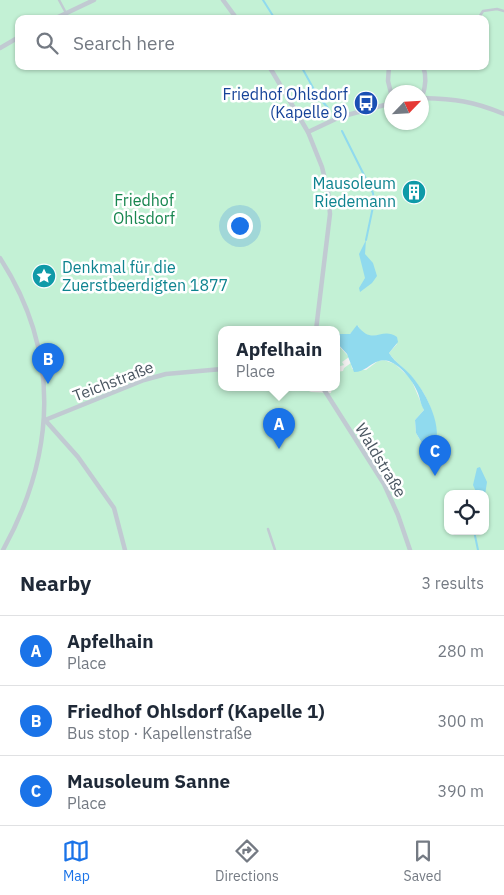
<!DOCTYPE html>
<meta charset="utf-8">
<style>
:root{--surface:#fff;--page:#f2f2f3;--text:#1f2937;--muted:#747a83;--line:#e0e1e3;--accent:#1a73e8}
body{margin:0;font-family:"IBM Plex Sans",sans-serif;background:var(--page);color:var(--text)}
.controls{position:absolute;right:15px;bottom:15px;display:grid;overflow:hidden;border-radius:10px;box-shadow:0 1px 4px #0004}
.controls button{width:45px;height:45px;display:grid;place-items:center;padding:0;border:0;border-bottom:1px solid var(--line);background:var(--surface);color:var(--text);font:25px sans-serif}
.compass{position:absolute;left:384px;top:85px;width:45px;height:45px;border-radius:50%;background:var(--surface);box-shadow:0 1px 4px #0004;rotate:65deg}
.you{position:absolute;left:239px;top:225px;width:18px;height:18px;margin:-12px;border:4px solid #fff;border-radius:50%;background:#1a73e8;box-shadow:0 0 0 8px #1a73e833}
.badge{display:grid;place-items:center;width:32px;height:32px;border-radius:50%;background:var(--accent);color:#fff;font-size:16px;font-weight:700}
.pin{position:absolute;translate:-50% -41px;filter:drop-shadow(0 1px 2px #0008)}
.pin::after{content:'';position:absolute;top:26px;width:18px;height:15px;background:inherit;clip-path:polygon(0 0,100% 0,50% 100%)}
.popup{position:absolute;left:218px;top:326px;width:122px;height:65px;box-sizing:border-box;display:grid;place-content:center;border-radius:10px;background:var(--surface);filter:drop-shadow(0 1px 4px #0005);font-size:16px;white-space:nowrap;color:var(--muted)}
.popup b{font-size:19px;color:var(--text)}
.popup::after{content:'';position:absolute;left:50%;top:100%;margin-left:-10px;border:10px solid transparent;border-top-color:var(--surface)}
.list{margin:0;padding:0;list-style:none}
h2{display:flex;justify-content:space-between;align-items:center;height:65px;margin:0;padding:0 20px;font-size:21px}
h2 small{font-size:16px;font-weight:400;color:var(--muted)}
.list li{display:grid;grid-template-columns:32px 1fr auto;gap:15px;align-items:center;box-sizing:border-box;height:70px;padding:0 20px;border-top:1px solid var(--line)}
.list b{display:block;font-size:19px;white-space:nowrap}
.list p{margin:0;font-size:16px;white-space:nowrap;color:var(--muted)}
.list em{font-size:16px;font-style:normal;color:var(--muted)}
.icon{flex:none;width:28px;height:28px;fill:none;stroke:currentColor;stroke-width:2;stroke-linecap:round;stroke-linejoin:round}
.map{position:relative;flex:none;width:504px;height:550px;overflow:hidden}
.search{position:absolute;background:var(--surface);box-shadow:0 1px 4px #0004;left:15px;right:15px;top:15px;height:55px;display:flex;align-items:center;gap:12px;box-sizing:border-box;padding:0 18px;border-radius:10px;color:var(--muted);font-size:19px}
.sheet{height:275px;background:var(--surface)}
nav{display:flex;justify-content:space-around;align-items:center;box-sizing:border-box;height:70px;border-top:1px solid var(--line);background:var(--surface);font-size:14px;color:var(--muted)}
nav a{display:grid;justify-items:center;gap:2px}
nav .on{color:var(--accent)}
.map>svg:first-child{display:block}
</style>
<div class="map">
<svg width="504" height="550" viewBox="0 0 504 550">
<rect width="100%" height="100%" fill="#f5f3f3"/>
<g fill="#c3f1d5" fill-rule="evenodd">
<path d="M0 0H504V550H0ZM19 19H485V66H19ZM392 92H422V122H392ZM358 326C366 341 376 335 389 334L397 344 389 353C394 361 402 366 408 373 427 392 438 418 436 445L425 448 416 433 415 420 424 410 411 379 395 364 384 360 378 361 366 370 352 369 351 363 344 368 343 371 337 372 336 388H332L331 393 311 392 303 388H222V330H336L337 334H350ZM448 494H485V531H448Z"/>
<path d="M336 343 349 357 342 362 344 365 337 367Z"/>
</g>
<g fill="#90daee">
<path d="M366 240 365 254 373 263 377 276 372 283 360 292 359 288 365 278 359 254Z"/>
<path d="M357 325C373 347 381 326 397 337L398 342 389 353C395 363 407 369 414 379 427 395 444 428 434 449L425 448 416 433 415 420 424 410C420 403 420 397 417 391 412 379 394 356 379 361 369 364 365 372 354 372L347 354 337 343V334H350Z"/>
<path d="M480 467 487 482 485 495 477 494 473 485 477 468Z"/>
</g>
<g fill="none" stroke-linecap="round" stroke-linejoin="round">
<g stroke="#90daee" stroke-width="2">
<path d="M263 0 275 19"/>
<path d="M301 66 317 95 328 108"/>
<path d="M342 131 373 193 374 202 366 240"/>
<path d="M474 531 478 550"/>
</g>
<g stroke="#c1cad2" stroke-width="2.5">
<path d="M59 0 66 13"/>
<path d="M478 19 483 11 497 9 504 11"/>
<path d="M268 529 275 550"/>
</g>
<g stroke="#c1cad2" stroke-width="4.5">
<path d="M223 0 237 19"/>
<path d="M54 19 94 0"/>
<path d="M0 48 19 37"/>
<path d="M269 66 308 132 322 167 328 192 330 214 316 330"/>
<path d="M389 66 388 81 392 97"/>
<path d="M422 97C426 86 427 77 423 66"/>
<path d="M422 98C455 99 473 101 504 114"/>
<path d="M308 132 340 117 392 103"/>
<path d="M0 258C61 352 56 454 3 550"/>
<path d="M323 388 384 484 398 515 410 550"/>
<path d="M45 420 144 380 166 374 222 369"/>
<path d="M45 420 78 457 114 508 125 550"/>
</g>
</g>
<defs>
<g id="bus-disc" transform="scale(1.25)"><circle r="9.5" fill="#1a4fb4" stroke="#fff"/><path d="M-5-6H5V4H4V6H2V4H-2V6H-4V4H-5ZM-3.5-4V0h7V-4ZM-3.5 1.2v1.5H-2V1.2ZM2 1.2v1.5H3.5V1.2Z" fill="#fff"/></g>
<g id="building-disc" transform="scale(1.25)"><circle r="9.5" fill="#0f9aa8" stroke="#fff"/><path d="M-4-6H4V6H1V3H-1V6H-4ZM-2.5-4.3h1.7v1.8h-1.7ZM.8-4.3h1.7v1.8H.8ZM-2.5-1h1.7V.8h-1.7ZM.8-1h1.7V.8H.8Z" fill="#fff"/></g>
<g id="sight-disc" transform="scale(1.25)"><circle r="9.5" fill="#0f9aa8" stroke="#fff"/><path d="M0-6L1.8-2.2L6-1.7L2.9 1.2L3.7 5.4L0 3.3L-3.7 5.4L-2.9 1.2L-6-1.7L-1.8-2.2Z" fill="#fff"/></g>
</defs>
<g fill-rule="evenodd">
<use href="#bus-disc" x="366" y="103"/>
<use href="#building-disc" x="414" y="192"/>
<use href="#sight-disc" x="44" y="276"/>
</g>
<g text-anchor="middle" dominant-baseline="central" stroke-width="5" stroke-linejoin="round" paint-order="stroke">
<g font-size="16" fill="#164399" stroke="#fff" text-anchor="end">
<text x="348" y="94">Friedhof Ohlsdorf<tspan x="348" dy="18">(Kapelle 8)</tspan></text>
</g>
<g font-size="16" fill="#0d838f" stroke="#fff" text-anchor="end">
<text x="396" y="183">Mausoleum<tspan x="396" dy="18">Riedemann</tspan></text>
<text x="62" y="267" text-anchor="start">Denkmal für die<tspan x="62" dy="18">Zuerstbeerdigten 1877</tspan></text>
</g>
<g font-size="16" fill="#17864f" stroke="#fff">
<text x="144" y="200">Friedhof<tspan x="144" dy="18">Ohlsdorf</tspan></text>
</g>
<g font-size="16" fill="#4a5661" stroke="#fff">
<text transform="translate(113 381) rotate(-21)">Teichstraße</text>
<text transform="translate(381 460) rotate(59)">Waldstraße</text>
</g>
</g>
</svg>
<div class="controls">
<button><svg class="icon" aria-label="locate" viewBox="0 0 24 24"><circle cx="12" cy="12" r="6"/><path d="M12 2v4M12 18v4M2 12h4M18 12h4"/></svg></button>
</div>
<svg class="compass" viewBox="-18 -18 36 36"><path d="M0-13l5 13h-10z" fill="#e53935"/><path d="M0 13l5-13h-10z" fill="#747a83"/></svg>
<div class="you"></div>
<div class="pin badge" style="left:279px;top:449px">A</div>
<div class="popup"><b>Apfelhain</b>Place</div>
<div class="pin badge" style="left:48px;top:384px">B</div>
<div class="pin badge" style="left:435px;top:476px">C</div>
<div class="search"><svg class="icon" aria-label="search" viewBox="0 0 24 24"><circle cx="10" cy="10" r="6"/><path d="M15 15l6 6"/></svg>Search here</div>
</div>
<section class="sheet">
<h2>Nearby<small>3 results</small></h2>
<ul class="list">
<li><span class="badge">A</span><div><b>Apfelhain</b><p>Place</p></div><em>280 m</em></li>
<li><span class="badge">B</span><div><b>Friedhof Ohlsdorf (Kapelle 1)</b><p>Bus stop · Kapellenstraße</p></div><em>300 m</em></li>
<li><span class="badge">C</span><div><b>Mausoleum Sanne</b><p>Place</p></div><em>390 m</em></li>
</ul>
</section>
<nav>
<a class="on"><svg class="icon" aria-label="map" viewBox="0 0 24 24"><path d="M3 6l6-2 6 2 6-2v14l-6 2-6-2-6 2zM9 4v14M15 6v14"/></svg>Map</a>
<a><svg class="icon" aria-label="directions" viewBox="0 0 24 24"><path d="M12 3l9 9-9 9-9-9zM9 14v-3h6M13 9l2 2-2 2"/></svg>Directions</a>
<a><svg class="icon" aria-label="saved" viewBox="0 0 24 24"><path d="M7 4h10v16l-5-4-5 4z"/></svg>Saved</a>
</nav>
